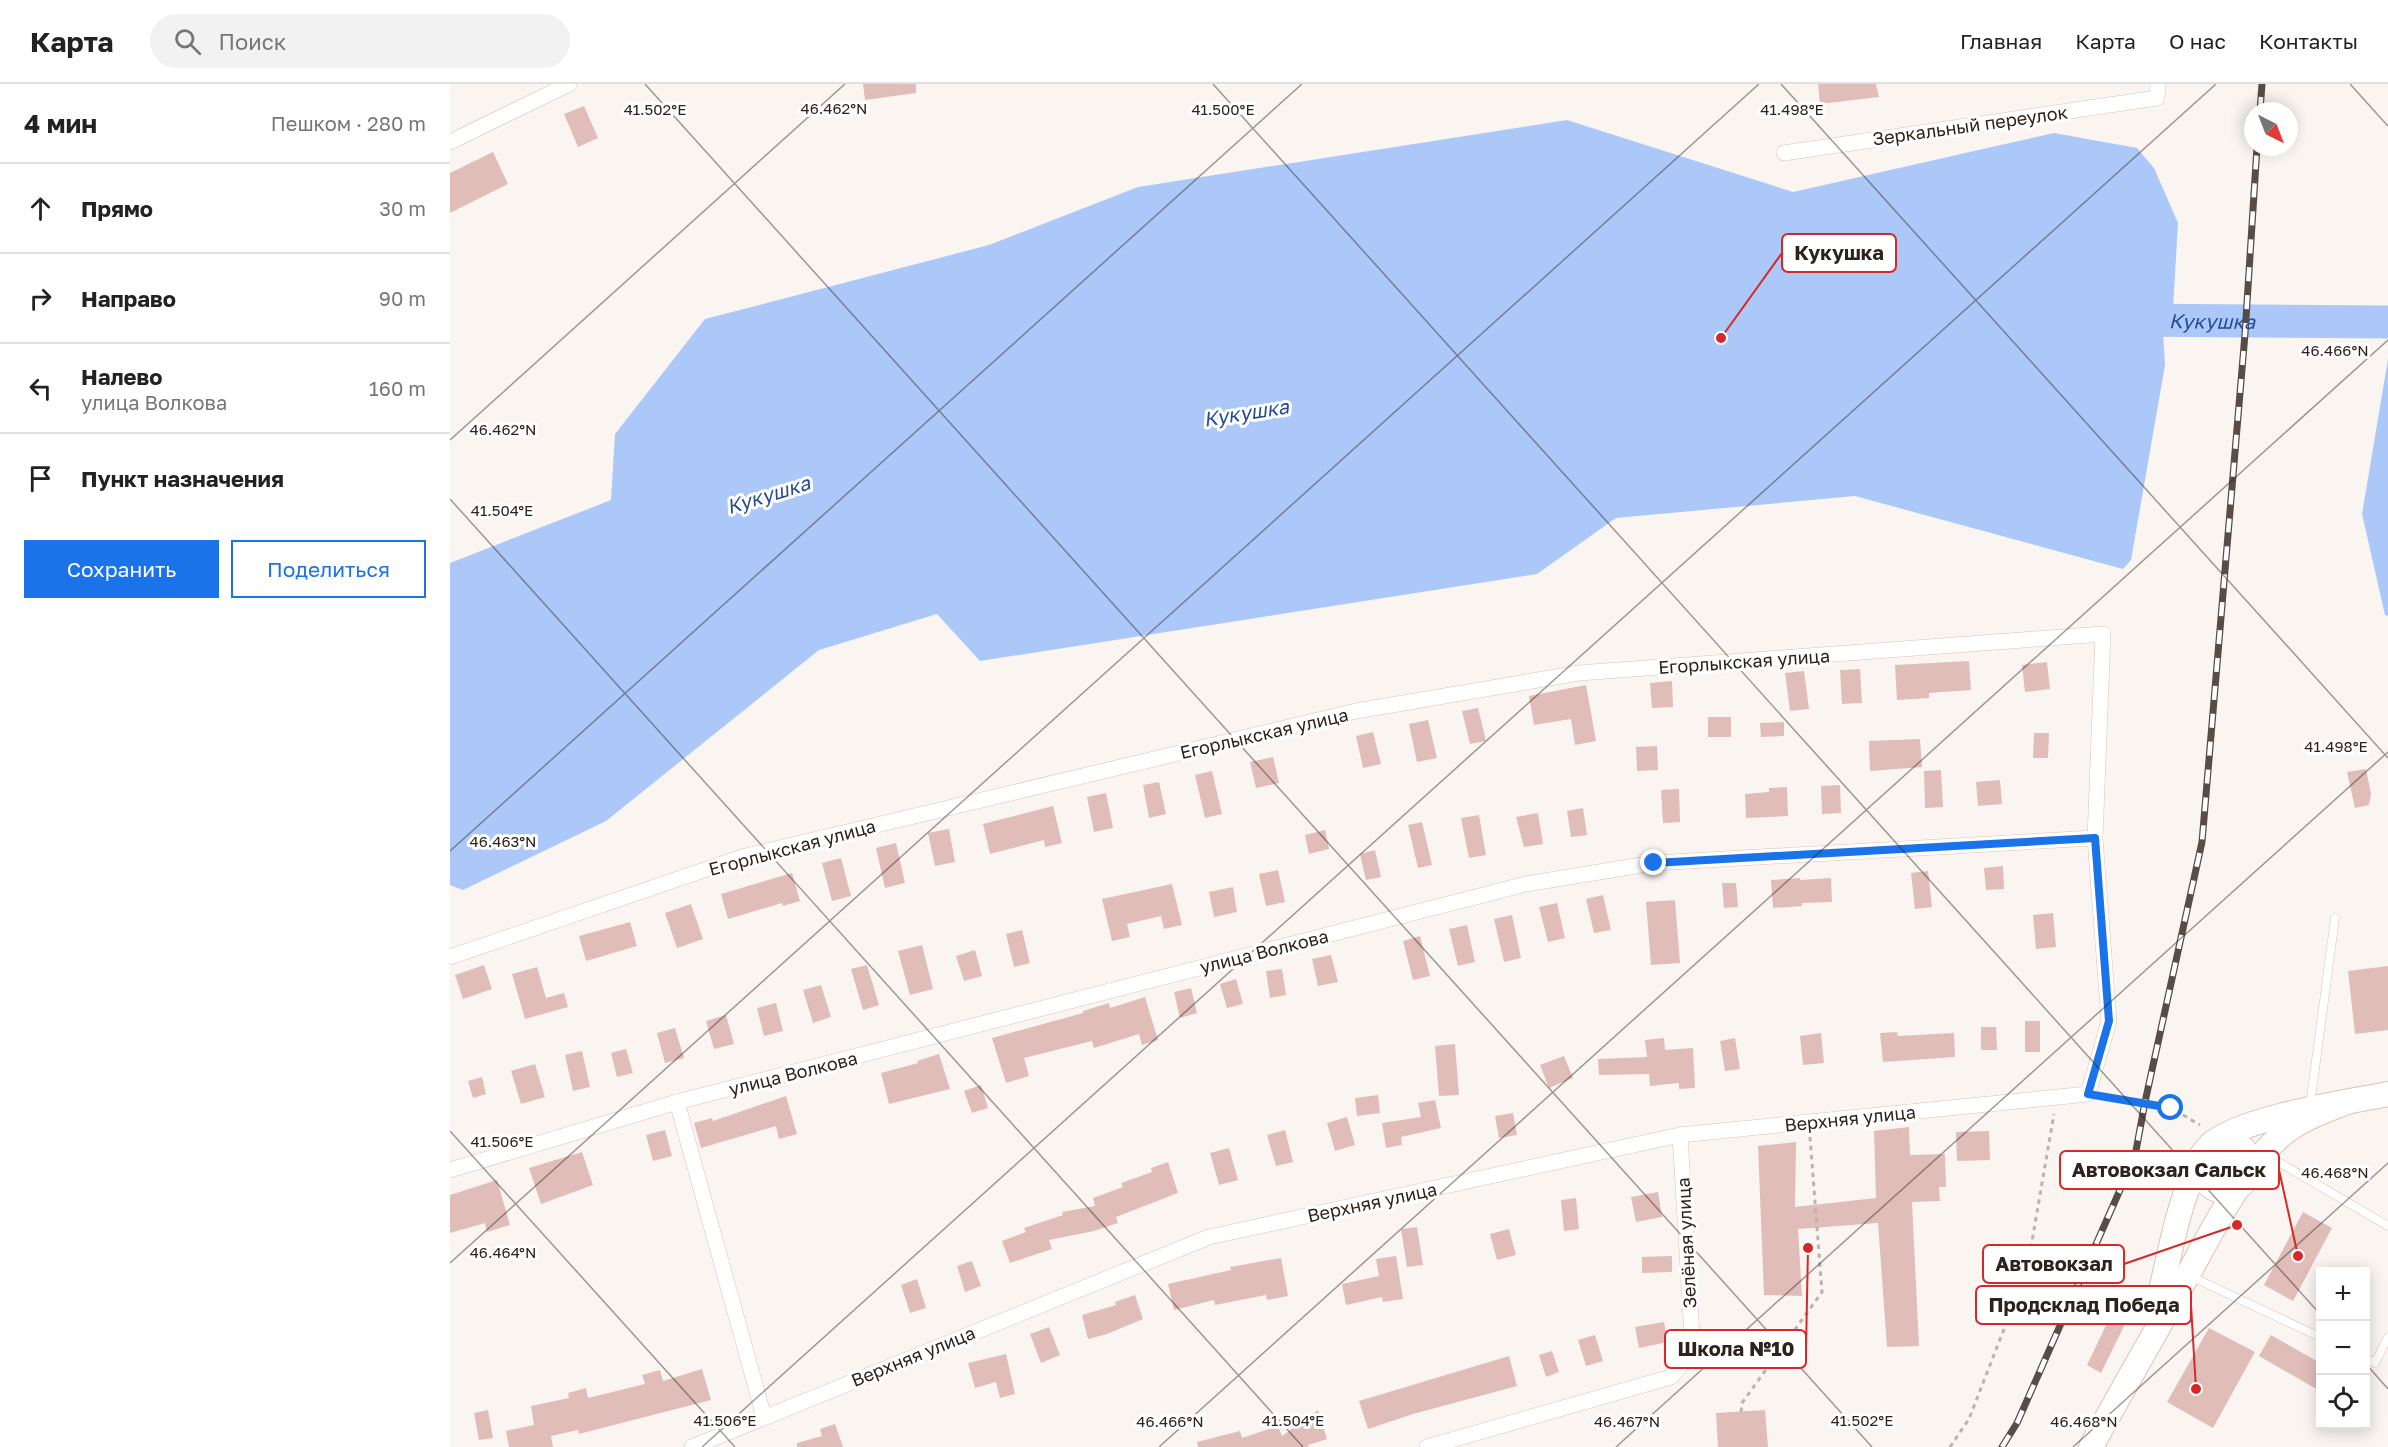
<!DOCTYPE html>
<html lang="ru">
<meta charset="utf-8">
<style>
:root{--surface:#fff;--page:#f2f2f2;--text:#222;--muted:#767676;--line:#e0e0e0;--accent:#1a73e8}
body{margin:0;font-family:"Golos Text",sans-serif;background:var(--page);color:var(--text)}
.controls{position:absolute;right:18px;bottom:18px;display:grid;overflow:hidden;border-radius:0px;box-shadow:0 3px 15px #0003}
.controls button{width:54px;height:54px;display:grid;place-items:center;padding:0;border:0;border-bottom:2px solid var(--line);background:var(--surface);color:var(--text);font:30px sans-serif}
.compass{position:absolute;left:1794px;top:18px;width:54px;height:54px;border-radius:50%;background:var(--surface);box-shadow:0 3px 15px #0003;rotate:138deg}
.stop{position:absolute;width:18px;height:18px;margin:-14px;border:4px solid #1a73e8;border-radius:50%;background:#fff}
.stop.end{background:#1a73e8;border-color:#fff;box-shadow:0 2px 6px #0008}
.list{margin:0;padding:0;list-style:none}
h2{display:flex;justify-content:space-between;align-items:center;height:78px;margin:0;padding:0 24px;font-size:26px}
h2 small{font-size:20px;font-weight:400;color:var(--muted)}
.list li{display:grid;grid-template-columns:39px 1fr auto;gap:18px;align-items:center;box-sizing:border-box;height:90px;padding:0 24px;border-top:2px solid var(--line)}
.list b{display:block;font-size:22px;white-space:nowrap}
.list p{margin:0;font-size:20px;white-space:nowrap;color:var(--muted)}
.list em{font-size:20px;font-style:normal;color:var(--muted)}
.actions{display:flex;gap:12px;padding:18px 24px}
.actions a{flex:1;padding:14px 0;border:2px solid var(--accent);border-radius:0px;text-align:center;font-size:21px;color:var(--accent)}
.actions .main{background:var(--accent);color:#fff}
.icon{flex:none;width:33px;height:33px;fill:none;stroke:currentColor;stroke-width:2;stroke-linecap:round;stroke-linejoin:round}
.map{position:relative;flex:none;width:1938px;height:1363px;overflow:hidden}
header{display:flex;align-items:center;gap:36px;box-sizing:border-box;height:84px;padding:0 30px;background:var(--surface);border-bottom:2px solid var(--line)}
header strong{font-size:28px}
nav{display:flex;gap:33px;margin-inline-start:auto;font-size:21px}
.search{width:420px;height:54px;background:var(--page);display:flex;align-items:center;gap:15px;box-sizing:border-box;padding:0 21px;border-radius:33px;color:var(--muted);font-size:22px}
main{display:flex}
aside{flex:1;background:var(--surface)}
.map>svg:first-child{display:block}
</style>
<header>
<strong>Карта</strong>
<div class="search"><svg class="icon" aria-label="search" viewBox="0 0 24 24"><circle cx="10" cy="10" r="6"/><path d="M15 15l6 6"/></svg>Поиск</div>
<nav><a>Главная</a><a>Карта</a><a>О нас</a><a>Контакты</a></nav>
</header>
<main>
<aside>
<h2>4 мин<small>Пешком · 280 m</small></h2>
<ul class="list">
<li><svg class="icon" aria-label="ahead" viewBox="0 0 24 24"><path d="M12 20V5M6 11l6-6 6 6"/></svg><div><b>Прямо</b></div><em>30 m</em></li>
<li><svg class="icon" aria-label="right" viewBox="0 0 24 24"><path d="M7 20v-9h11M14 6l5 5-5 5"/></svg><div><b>Направо</b></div><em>90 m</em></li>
<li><svg class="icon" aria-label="left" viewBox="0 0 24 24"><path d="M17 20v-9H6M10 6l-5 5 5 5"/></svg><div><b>Налево</b><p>улица Волкова</p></div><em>160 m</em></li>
<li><svg class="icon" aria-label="arrive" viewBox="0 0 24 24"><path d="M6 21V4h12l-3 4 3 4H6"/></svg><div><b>Пункт назначения</b></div></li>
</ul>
<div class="actions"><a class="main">Сохранить</a><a>Поделиться</a></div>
</aside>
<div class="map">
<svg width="1938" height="1363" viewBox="0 0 1938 1363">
<rect width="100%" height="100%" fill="#fbf5f2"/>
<path fill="#e2ecb1" d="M1777 1061C1787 1064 1791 1073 1792 1083 1781 1094 1771 1101 1758 1088L1755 1074Z"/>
<g fill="#acc8f9">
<path d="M1117 36 1343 108 1604 49 1687 64 1704 84 1728 139 1723 225 1713 249 1715 281 1681 476 1673 485 1405 412 1166 434 1087 490 530 577 487 530 369 566 156 737 13 806 0 801V479L161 416 165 350 255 235 539 161 688 103Z"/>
<path d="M1938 275V532L1935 531 1912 430Z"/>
</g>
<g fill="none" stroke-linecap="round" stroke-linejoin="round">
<path stroke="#acc8f9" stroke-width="33" id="s1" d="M1675 236 1938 238"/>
</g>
<g fill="#e1bdba">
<path d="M413 0H466V9L415 16Z"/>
<path d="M1368 0H1426L1429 13 1370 20Z"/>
<path d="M134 22 148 54 128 63 114 30Z"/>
<path d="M43 68 58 100 0 129V89Z"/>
<path d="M1519 577 1521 606 1479 609V614L1447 616 1445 581Z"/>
<path d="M1597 578 1600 605 1575 608 1572 581Z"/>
<path d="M1410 585 1412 619 1392 620 1390 586Z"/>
<path d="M1354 587 1359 625 1340 627 1335 589Z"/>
<path d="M1222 597 1223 623 1202 624 1200 599Z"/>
<path d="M1136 601 1146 657 1125 661 1121 635 1084 641 1079 612Z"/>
<path d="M1028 624 1036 657 1020 660 1012 627Z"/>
<rect x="1258" y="633" width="23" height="20"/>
<path d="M978 636 987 674 967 678 959 640Z"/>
<path d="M1334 638V652L1311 653 1310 639Z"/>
<path d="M923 648 931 680 913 684 906 652Z"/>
<path d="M1584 649H1599L1598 674H1583Z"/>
<path d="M1470 655 1472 683 1420 687 1419 657Z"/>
<path d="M1207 662 1208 686 1187 687 1186 663Z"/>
<path d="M823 673 829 699 806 704 800 678Z"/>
<path d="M1916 685 1921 710 1919 721 1905 724 1897 688Z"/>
<path d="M1491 686 1493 723 1475 724 1474 687Z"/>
<path d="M762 687 772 730 755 734 745 691Z"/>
<path d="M1550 696 1552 720 1528 722 1526 698Z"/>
<path d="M709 698 716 730 699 734 693 701Z"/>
<path d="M1390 701 1391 729 1372 730 1371 702Z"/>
<path d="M1337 703 1338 732 1296 734 1295 710 1319 708V704Z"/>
<path d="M1229 705 1230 738 1213 739 1211 706Z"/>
<path d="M656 709 663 744 644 748 637 713Z"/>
<path d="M603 722 612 759 595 763 594 756 540 770 533 740Z"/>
<path d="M1133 724 1137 751 1121 753 1117 727Z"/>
<path d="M1088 729 1093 760 1074 763 1066 733Z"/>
<path d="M1029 731 1036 771 1019 774 1011 734Z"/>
<path d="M972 738 982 781 968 784 958 741Z"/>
<path d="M499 745 505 778 485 782 478 749Z"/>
<path d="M875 746 879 765 859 770 855 751Z"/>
<path d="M446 759 455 799 435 804 426 764Z"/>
<path d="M925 766 931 793 916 796 910 770Z"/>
<path d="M391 774 401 812 382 817 372 779Z"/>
<path d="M1553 782 1554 805 1536 806 1534 784Z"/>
<path d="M828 786 835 818 816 822 809 790Z"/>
<path d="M1478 787 1482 823 1465 825 1461 789Z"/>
<path d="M342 789 350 817 333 822 332 819 278 835 271 810Z"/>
<path d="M1350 794V796L1381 794 1382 818 1352 819V822L1323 824 1321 796Z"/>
<path d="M1272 799H1286L1288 823 1274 824Z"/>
<path d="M722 800 732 841 714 845 711 832 677 840 680 853 662 857 652 815Z"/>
<path d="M783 803 787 828 764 833 759 808Z"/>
<path d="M1153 811 1161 846 1144 849 1136 815Z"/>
<path d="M1225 816 1230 879 1201 881 1196 818Z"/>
<path d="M1107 819 1115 854 1098 858 1089 823Z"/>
<path d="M241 820 253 855 227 864 215 829Z"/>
<path d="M1603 829 1606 863 1586 865 1583 831Z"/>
<path d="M1062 831 1071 874 1054 878 1044 835Z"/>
<path d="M180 838 187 862 136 877 129 852Z"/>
<path d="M1017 841 1025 878 1008 882 999 845Z"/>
<path d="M572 846 580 879 564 883 556 850Z"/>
<path d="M970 852 980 892 963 896 953 857Z"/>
<path d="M472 861 483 905 460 911 448 867Z"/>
<path d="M525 866 532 892 514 897 506 872Z"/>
<path d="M881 871 888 898 868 902 862 875Z"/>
<path d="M34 881 42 905 13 915 5 891Z"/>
<path d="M417 881 429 921 413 926 401 885Z"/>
<path d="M1938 882V946L1905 950 1898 887Z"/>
<path d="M87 883 96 914 114 909 118 923 75 935 62 890Z"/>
<path d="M832 885 836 911 820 914 816 887Z"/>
<path d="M786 895 793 920 777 924 770 900Z"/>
<path d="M371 901 381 933 363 939 353 906Z"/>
<path d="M741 904 747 929 730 934 724 908Z"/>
<path d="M695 913 708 956 692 961 689 950 644 964 642 957 574 974 579 992 556 999 542 954 633 929V927L659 919 660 924Z"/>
<path d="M326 919 333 947 314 952 307 924Z"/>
<path d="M276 931 284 960 264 965 256 937Z"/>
<rect x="1575" y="937" width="15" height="31"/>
<path d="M1531 943H1546L1547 966H1531Z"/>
<path d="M225 944 234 974 215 979 207 949Z"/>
<path d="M1447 948 1448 952 1504 949 1505 973 1433 978 1430 949Z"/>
<path d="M1371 949 1374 979 1353 981 1350 952Z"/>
<path d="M1214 954 1215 966 1243 964 1245 1004 1229 1005V999L1200 1002 1199 990 1149 991 1148 975 1197 973 1195 956Z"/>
<path d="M1285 954 1290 985 1275 987 1270 957Z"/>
<path d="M1005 960 1009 1011 989 1012 985 962Z"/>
<path d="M176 965 183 989 167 993 161 969Z"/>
<path d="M132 967 140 1003 123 1007 115 971Z"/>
<path d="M489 970 500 1005 439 1020 431 989 468 979 467 977Z"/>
<path d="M1114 972 1123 994 1099 1004 1090 981Z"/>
<path d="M85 980 95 1013 71 1020 61 987Z"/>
<path d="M32 993 36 1010 23 1014 18 997Z"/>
<path d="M531 1001 538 1024 522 1029 514 1007Z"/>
<path d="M928 1011 930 1029 907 1032 905 1014Z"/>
<path d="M336 1012 347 1050 329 1055 326 1042 251 1064 244 1039 262 1034 263 1037Z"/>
<path d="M985 1016 991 1044 951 1053 952 1061 936 1064 932 1039 971 1033 968 1019Z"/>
<path d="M1063 1029 1067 1051 1049 1054 1045 1032Z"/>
<path d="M897 1033 905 1061 885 1067 877 1039Z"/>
<path d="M1459 1043 1460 1071 1495 1070 1496 1103H1489L1490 1117 1462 1118 1469 1262 1437 1263 1428 1139 1348 1145 1352 1212 1314 1211 1308 1062 1346 1058 1345 1123 1426 1114 1424 1047Z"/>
<path d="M215 1046 222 1072 203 1077 196 1051Z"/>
<path d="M835 1046 843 1078 826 1082 817 1051Z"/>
<path d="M1539 1047 1540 1076 1507 1077 1506 1048Z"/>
<path d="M779 1064 788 1096 769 1101 760 1069Z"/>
<path d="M132 1068 143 1101 91 1120 79 1084Z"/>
<path d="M718 1078 728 1109 666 1133 668 1139 644 1147 599 1156 602 1165 560 1179 552 1157 576 1148 574 1144 613 1131 612 1128 645 1122 643 1114 673 1103 671 1099 702 1088 701 1084Z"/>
<path d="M47 1096 60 1141 37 1148 35 1139 0 1149V1111Z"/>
<path d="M1208 1108 1212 1133 1186 1138 1181 1113Z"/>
<path d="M1126 1114 1129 1145 1114 1147 1111 1116Z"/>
<path d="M1853 1128 1882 1144 1843 1217 1814 1201Z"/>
<path d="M967 1143 973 1181 957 1183 951 1145Z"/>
<path d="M1059 1145 1066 1171 1047 1176 1040 1150Z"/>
<path d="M946 1172 953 1215 933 1218 932 1213 896 1221 892 1200 929 1192 926 1175Z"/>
<path d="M1222 1172V1188L1192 1189V1173Z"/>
<path d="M831 1174 838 1212 817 1216 816 1211 765 1221 764 1216 724 1226 718 1200 781 1186 780 1183Z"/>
<path d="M522 1177 531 1202 515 1208 507 1182Z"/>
<path d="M467 1195 476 1224 460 1229 451 1201Z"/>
<path d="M685 1211 693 1235 657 1250 638 1255 632 1231 666 1221 665 1218Z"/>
<path d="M1662 1229 1677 1236 1651 1289 1637 1281Z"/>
<path d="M1214 1238 1218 1258 1189 1264 1185 1243Z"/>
<path d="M599 1243 610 1271 591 1279 580 1250Z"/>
<path d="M1759 1244 1805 1268 1763 1344 1717 1318Z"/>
<path d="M1145 1251 1153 1277 1136 1282 1128 1256Z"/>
<path d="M1821 1251 1870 1279V1307L1809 1272Z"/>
<path d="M1102 1267 1109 1288 1096 1293 1089 1271Z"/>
<path d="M556 1270 565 1310 550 1314 546 1298 525 1304 518 1279Z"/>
<path d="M1059 1272 1067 1302 963 1330 918 1345 909 1317Z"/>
<path d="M252 1285 261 1316 129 1350 128 1346 101 1352 103 1363H59L56 1347 84 1341 81 1322 119 1314 118 1309 136 1304 138 1314 195 1300 192 1291 210 1286 213 1297Z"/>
<path d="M38 1326 43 1354 29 1356 24 1329Z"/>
<path d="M868 1326 877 1355 858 1361 859 1363H748L747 1358 790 1347 792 1354 828 1342 832 1352Z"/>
<path d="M1315 1326 1318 1363H1268L1266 1329Z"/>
<path d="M385 1340 393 1363H347V1359L372 1352 370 1345Z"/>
</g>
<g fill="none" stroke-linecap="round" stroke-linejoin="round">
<g stroke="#dfc2b0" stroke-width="9">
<g id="lane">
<path d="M1860 1022 1885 834"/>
<path d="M1815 1070 1938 1142"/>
<path d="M1742 1193 1870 1253"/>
<path d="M1916 1274 1925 1279 1938 1253"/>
</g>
</g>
<g stroke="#dfc2b0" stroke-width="16">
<g id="street">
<path d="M0 58 119 0"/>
<path d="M1334 69 1707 14 1708 0"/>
<path d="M0 873 292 773 906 627 1129 589 1653 550 1645 754 1659 937 1638 1010 1230 1051 759 1153 242 1363"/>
<path d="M227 1018 314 1333"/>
<path d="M0 1086 227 1018 1076 800 1204 779 1645 754"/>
<path d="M977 1363 1221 1293 1243 1268 1230 1051"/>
</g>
</g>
<g stroke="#dfc2b0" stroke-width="26">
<g id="primary">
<circle cx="1775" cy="1082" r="25"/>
<path d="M1761 1060C1795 1033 1892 1019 1938 1010"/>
<path d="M1705 1231C1719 1178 1726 1120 1752 1071"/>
<path d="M1641 1363C1673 1304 1707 1246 1740 1187 1764 1143 1791 1089 1828 1054 1848 1036 1872 1028 1897 1018"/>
</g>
</g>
<g stroke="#bab3af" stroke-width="3" stroke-dasharray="4.5 4.5" stroke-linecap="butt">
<path d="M1655 1012 1721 1024 1750 1041"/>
<path d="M1676 1215 1688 1221"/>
<path d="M1291 1328 1292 1319 1372 1208 1360 1053"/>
<path d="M1500 1363 1519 1335 1577 1186 1604 1030"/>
</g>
<use href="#lane" stroke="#fff" stroke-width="8"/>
<use href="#street" stroke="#fff" stroke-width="15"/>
<use href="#primary" stroke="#fff" stroke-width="24"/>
<g stroke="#574d46" stroke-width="7">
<g id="rail">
<path d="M1810 27 1812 0"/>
<path d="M1552 1363 1567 1339 1685 1072 1695 1018 1752 758 1795 250 1807 63"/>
</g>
</g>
<use href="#rail" stroke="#fff" stroke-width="4.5" stroke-dasharray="14" stroke-linecap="butt"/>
</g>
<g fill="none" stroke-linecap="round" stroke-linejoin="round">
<path stroke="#1a73e8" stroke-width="8" d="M1204 779 1645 754 1659 937 1638 1010 1721 1024"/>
</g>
<path fill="none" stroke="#2e231c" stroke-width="1.5" stroke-opacity="0.45" d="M195 0 1422 1363M763 0 1870 1230M1331 0 1938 674M1900 0 1938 42M0 356 395 0M0 415 853 1363M0 767 852 0M0 1047 285 1363M0 1179 1309 0M1916 1280 1938 1305M252 1363 1766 0M709 1363 1938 256M1166 1363 1938 668M1623 1363 1938 1079"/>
<g text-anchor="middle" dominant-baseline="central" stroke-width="6" stroke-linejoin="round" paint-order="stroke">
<g font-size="18" fill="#2e231c" stroke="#fff">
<text transform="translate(1520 41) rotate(-8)">Зеркальный переулок</text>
<text transform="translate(1294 577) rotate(-4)">Егорлыкская улица</text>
<text transform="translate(814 649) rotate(-13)">Егорлыкская улица</text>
<text transform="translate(342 763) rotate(-15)">Егорлыкская улица</text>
<text transform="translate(814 867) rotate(-14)">улица Волкова</text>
<text transform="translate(343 989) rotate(-14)">улица Волкова</text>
<text transform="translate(1400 1034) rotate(-6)">Верхняя улица</text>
<text transform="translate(922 1118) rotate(-12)">Верхняя улица</text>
<text transform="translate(1236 1159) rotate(-93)">Зелёная улица</text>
<text transform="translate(463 1272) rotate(-22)">Верхняя улица</text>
</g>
<g font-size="20" font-style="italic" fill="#254d93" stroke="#fff">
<text stroke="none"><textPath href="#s1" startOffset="87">Кукушка</textPath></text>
<text transform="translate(796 328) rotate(-9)">Кукушка</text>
<text transform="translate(318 410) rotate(-17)">Кукушка</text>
</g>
</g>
<g font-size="15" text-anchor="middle" fill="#2e231c" stroke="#fff" stroke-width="6" stroke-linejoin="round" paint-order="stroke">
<text x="384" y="30">46.462°N</text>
<text x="205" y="31">41.502°E</text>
<text x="773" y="31">41.500°E</text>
<text x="1342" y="31">41.498°E</text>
<text x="1885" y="272">46.466°N</text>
<text x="53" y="351">46.462°N</text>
<text x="52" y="432">41.504°E</text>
<text x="1886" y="668">41.498°E</text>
<text x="53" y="763">46.463°N</text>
<text x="52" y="1063">41.506°E</text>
<text x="1885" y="1094">46.468°N</text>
<text x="53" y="1174">46.464°N</text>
<text x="275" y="1342">41.506°E</text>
<text x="843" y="1342">41.504°E</text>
<text x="1412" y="1342">41.502°E</text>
<text x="720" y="1343">46.466°N</text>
<text x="1177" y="1343">46.467°N</text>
<text x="1634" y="1343">46.468°N</text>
</g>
<path fill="none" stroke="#d62828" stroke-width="2" d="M1271 254L1332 169M1848 1172L1829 1086M1787 1141L1674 1180M1746 1305L1741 1221M1358 1164L1356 1265"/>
<g fill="#d62828" stroke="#fff" stroke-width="2">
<circle cx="1271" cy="254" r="6"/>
<circle cx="1848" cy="1172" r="6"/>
<circle cx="1787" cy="1141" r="6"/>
<circle cx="1746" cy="1305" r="6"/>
<circle cx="1358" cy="1164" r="6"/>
</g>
<g fill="#fff" stroke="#d62828" stroke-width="2">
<rect x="1332" y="150" width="114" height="38" rx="6"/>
<rect x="1610" y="1067" width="219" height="38" rx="6"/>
<rect x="1533" y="1161" width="141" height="38" rx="6"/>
<rect x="1526" y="1202" width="215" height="38" rx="6"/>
<rect x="1215" y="1246" width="141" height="38" rx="6"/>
</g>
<g font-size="20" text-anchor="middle" font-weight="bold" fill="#2e231c">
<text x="1389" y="176">Кукушка</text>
<text x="1719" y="1093">Автовокзал Сальск</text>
<text x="1604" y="1187">Автовокзал</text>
<text x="1634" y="1228">Продсклад Победа</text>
<text x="1286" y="1272">Школа №10</text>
</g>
</svg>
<div class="controls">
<button>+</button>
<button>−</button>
<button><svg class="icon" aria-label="locate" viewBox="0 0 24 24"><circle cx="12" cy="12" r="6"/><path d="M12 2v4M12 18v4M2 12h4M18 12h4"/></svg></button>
</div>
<svg class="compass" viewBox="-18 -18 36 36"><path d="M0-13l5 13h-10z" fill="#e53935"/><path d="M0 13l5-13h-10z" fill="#767676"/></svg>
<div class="stop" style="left:1721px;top:1024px"></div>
<div class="stop end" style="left:1204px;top:779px"></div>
</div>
</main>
